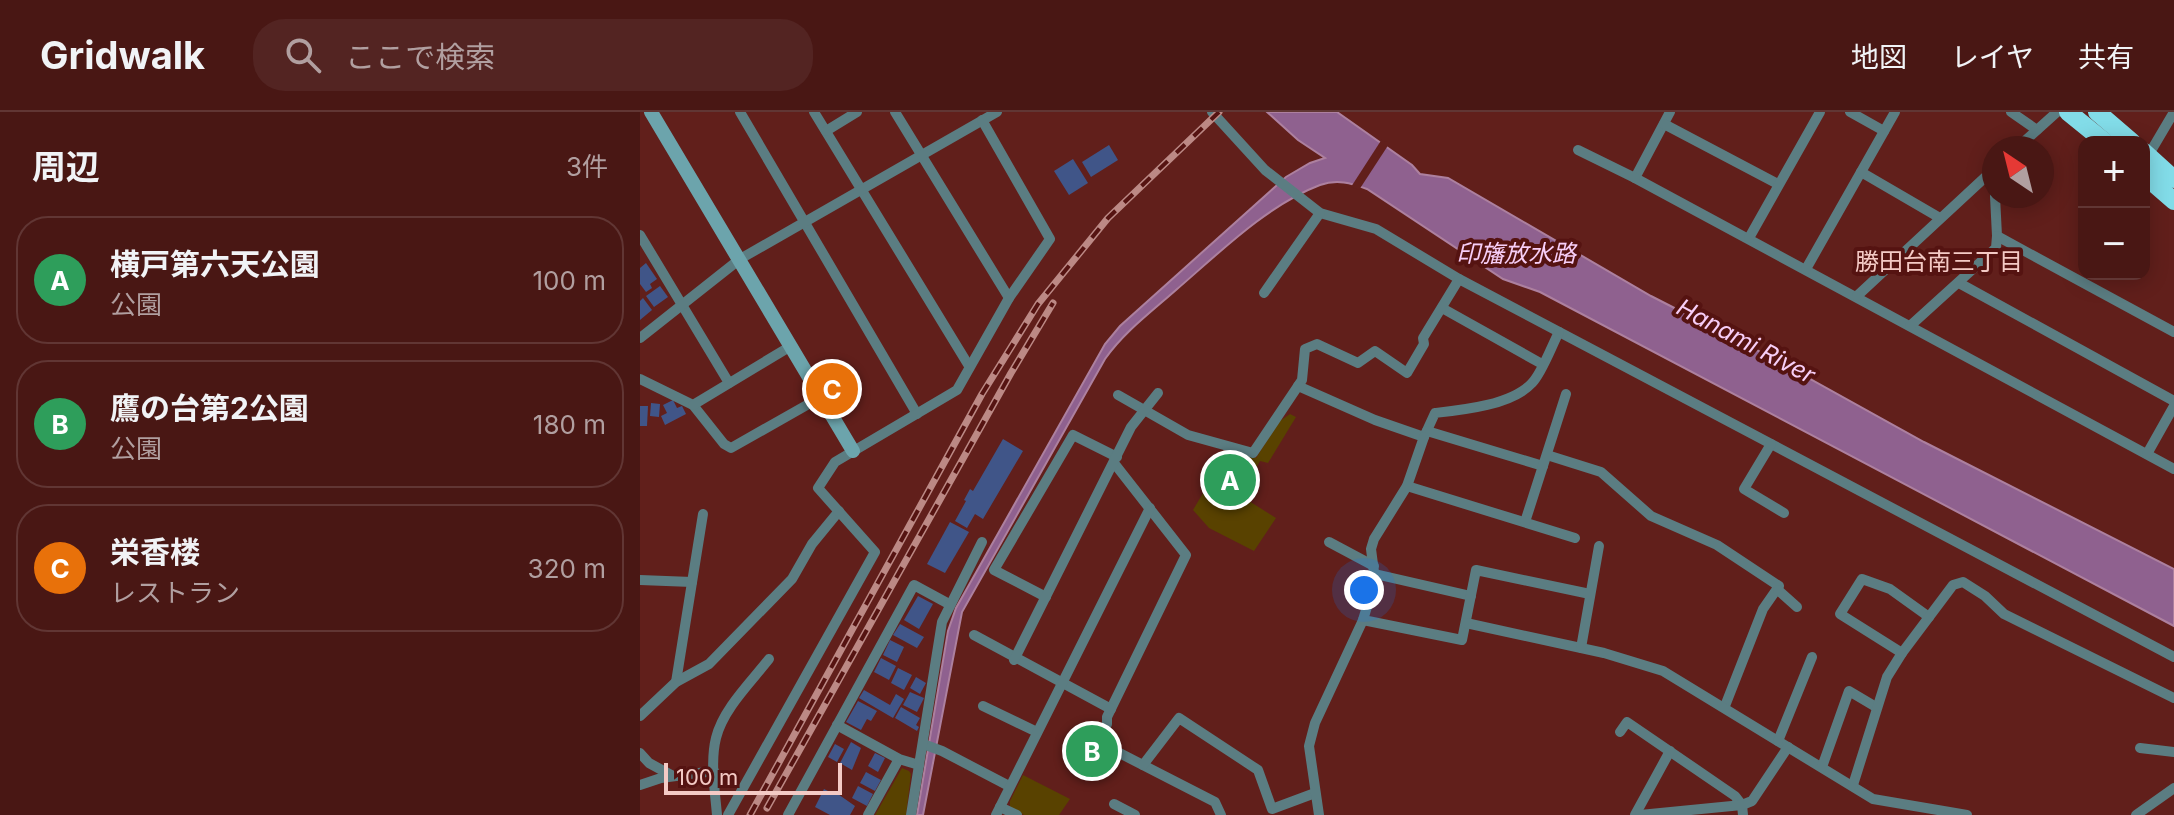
<!DOCTYPE html>
<html lang="ja">
<meta charset="utf-8">
<style>
:root{--surface:#491714;--page:#532422;--text:#f1f3f6;--muted:#b19fa0;--line:#613634;--accent:#8abfa5}
body{margin:0;font-family:Inter,"Noto Sans JP",sans-serif;background:var(--page);color:var(--text)}
.controls{position:absolute;right:24px;top:24px;display:grid;overflow:hidden;border-radius:16px;box-shadow:0 4px 20px #0003}
.controls button{width:72px;height:72px;display:grid;place-items:center;padding:0;border:0;border-bottom:2px solid var(--line);background:var(--surface);color:var(--text);font:40px sans-serif}
.compass{position:absolute;left:1342px;top:24px;width:72px;height:72px;border-radius:50%;background:var(--surface);box-shadow:0 4px 20px #0003;rotate:325deg}
.scale{position:absolute;left:24px;bottom:20px;width:178px;box-sizing:border-box;padding-left:8px;border:4px solid #f4cac5;border-top:0;font-size:22px;line-height:28px;white-space:nowrap;color:#f4cac5;-webkit-text-stroke:6px #551311;paint-order:stroke}
.you{position:absolute;left:724px;top:478px;width:28px;height:28px;margin:-20px;border:6px solid #fff;border-radius:50%;background:#1a73e8;box-shadow:0 0 0 12px #1a73e833}
.badge{display:grid;place-items:center;width:52px;height:52px;border-radius:50%;background:var(--accent);color:#fff;font-size:26px;font-weight:700}
.pin{position:absolute;translate:-50% -50%;border:4px solid #fff;box-shadow:0 2px 8px #0006}
.list{margin:0;padding:0;list-style:none}
h2{display:flex;justify-content:space-between;align-items:center;height:104px;margin:0;padding:0 32px;font-size:34px}
h2 small{font-size:26px;font-weight:400;color:var(--muted)}
.list li{display:grid;grid-template-columns:52px 1fr auto;gap:24px;align-items:center;box-sizing:border-box;height:128px;margin:0 16px 16px;padding:0 16px;border:2px solid var(--line);border-radius:32px}
.list b{display:block;font-size:30px;white-space:nowrap}
.list p{margin:0;font-size:26px;white-space:nowrap;color:var(--muted)}
.list em{font-size:26px;font-style:normal;color:var(--muted)}
.icon{flex:none;width:44px;height:44px;fill:none;stroke:currentColor;stroke-width:2;stroke-linecap:round;stroke-linejoin:round}
.map{position:relative;flex:none;width:1534px;height:703px;overflow:hidden}
header{display:flex;align-items:center;gap:48px;box-sizing:border-box;height:112px;padding:0 40px;background:var(--surface);border-bottom:2px solid var(--line)}
header strong{font-size:38px}
nav{display:flex;gap:44px;margin-inline-start:auto;font-size:28px}
.search{width:560px;height:72px;background:var(--page);display:flex;align-items:center;gap:20px;box-sizing:border-box;padding:0 28px;border-radius:32px;color:var(--muted);font-size:30px}
main{display:flex}
aside{flex:1;background:var(--surface)}
.map>svg:first-child{display:block}
</style>
<header>
<strong>Gridwalk</strong>
<div class="search"><svg class="icon" aria-label="search" viewBox="0 0 24 24"><circle cx="10" cy="10" r="6"/><path d="M15 15l6 6"/></svg>ここで検索</div>
<nav><a>地図</a><a>レイヤ</a><a>共有</a></nav>
</header>
<main>
<aside>
<h2>周辺<small>3件</small></h2>
<ul class="list">
<li><span class="badge" style="background:#2e9e5b">A</span><div><b>横戸第六天公園</b><p>公園</p></div><em>100 m</em></li>
<li><span class="badge" style="background:#2e9e5b">B</span><div><b>鷹の台第2公園</b><p>公園</p></div><em>180 m</em></li>
<li><span class="badge" style="background:#e8710a">C</span><div><b>栄香楼</b><p>レストラン</p></div><em>320 m</em></li>
</ul>
</aside>
<div class="map">
<svg width="1534" height="703" viewBox="0 0 1534 703">
<rect width="100%" height="100%" fill="#611f1b"/>
<g fill="#594200">
<path d="M650 302 656 305 628 351 620 349 601 384 636 406 614 439 569 416 553 398 588 339 616 346 640 309Z"/>
<path d="M446 630 478 648 470 662 461 658 447 665 431 656Z"/>
<path d="M262 656 269 659 271 662 266 703H235Z"/>
<path d="M383 663 430 687 419 703H384L370 695V689Z"/>
</g>
<path fill="#8f618f" stroke="#ad809f" stroke-width="2" d="M627 0H697L772 53 780 62 808 66 1011 184 1136 248 1284 330 1534 457V514L900 180 863 167 727 77C711 71 697 67 680 73 627 93 578 142 536 178 511 200 484 220 465 247L322 500 283 703H277L308 519 316 496 465 232 480 214 646 65 670 51 685 46 658 28Z"/>
<path fill="#611f1b" d="M742 27 749 32 719 78 711 75Z"/>
<g fill="#405588">
<path d="M469 33 478 48 451 65 442 50Z"/>
<path d="M433 47 448 71 429 83 414 59Z"/>
<path d="M6 151 17 167 10 172 12 176 6 180 0 172V156Z"/>
<path d="M20 174 28 185 14 195 6 184Z"/>
<path d="M3 186 12 198 0 208V189Z"/>
<path d="M33 288 37 296 42 294 46 302 25 313 21 304 27 301 23 293Z"/>
<path d="M11 291 20 292 19 305 10 304Z"/>
<path d="M0 294H8L7 314H0Z"/>
<path d="M363 327 383 339 343 407 335 402 327 416 315 409 326 389 324 388 330 377 333 379Z"/>
<path d="M310 410 329 420 305 461 287 452Z"/>
<path d="M278 484 293 492 279 517 264 508Z"/>
<path d="M260 512 284 525 277 536 253 523Z"/>
<path d="M250 528 264 535 257 550 243 543Z"/>
<path d="M241 546 256 554 249 568 234 560Z"/>
<path d="M258 556 272 563 264 578 251 571Z"/>
<path d="M276 565 286 571 280 582 270 576Z"/>
<path d="M224 578 250 593 256 582 264 587 253 606 219 586Z"/>
<path d="M270 580 284 586 277 600 263 593Z"/>
<path d="M218 589 237 599 231 609 227 607 221 618 206 610Z"/>
<path d="M261 595 280 606 276 613 279 615 277 619 255 606Z"/>
<path d="M211 630 221 636 212 658 200 651Z"/>
<path d="M195 632 204 637 197 650 188 645Z"/>
<path d="M235 641 245 646 238 660 228 654Z"/>
<path d="M226 660 241 668 235 679 220 671Z"/>
<path d="M218 674 233 682 227 694 212 686Z"/>
<path d="M184 677 194 682 195 680 215 694 210 703H190L175 695Z"/>
</g>
<g fill="none" stroke-linecap="round" stroke-linejoin="round">
<g stroke="#5b7d82" stroke-width="10">
<path d="M100 0 277 302"/>
<path d="M174 0 329 254"/>
<path d="M255 0 369 186"/>
<path d="M572 0 625 58 680 101 736 117 819 167 1534 545"/>
<path d="M1030 0 995 66 1534 357"/>
<path d="M1210 0 1244 19"/>
<path d="M1371 0 1397 18"/>
<path d="M1024 12 1138 72"/>
<path d="M186 19 217 0"/>
<path d="M1377 36 1417 0"/>
<path d="M938 38 995 66"/>
<path d="M1508 44 1534 0"/>
<path d="M1221 60 1300 106"/>
<path d="M1355 84 1357 124 1534 220"/>
<path d="M0 123 89 271"/>
<path d="M1109 126 1180 0"/>
<path d="M1166 157 1255 0"/>
<path d="M1319 171 1534 289"/>
<path d="M624 181 680 101"/>
<path d="M1217 184 1354 57"/>
<path d="M802 196 902 252"/>
<path d="M1270 214 1356 136 1357 124"/>
<path d="M0 226 100 147 357 0"/>
<path d="M0 267 53 293 84 332 91 336 181 285"/>
<path d="M658 274 662 268 665 237 677 232 718 251 735 239 767 261 784 232 783 226 819 167"/>
<path d="M478 283 548 323 613 341 658 274 735 308 784 325 795 301C823 298 872 293 892 271 902 261 912 233 919 220"/>
<path d="M53 293 151 234"/>
<path d="M787 319 903 354"/>
<path d="M1131 332 1104 377 1144 401"/>
<path d="M1507 342 1534 294"/>
<path d="M907 343 961 360 1011 404 1077 433 1139 474 1123 497 1085 594"/>
<path d="M474 351 546 443 467 605V612L458 630 575 690 581 703"/>
<path d="M767 374 935 426"/>
<path d="M885 410 926 282"/>
<path d="M689 430 734 454"/>
<path d="M735 462 831 484"/>
<path d="M0 468 52 470"/>
<path d="M1138 478 1157 495"/>
<path d="M406 485 354 458 433 323 477 345"/>
<path d="M723 508 822 528 836 458 950 482"/>
<path d="M826 511 964 541 1023 559 1233 687 1327 703"/>
<path d="M334 523 471 597"/>
<path d="M941 536 959 434"/>
<path d="M1262 541 1200 502 1222 467 1250 477 1289 505"/>
<path d="M374 548 491 315 518 281"/>
<path d="M36 570 63 402"/>
<path d="M343 594 397 620"/>
<path d="M0 604 36 570 69 552 152 467 172 432 199 399"/>
<path d="M197 613 259 647 279 653"/>
<path d="M980 620 987 610 1095 684 1102 693 1103 703"/>
<path d="M1138 629 1172 545"/>
<path d="M283 632 302 639 369 674"/>
<path d="M1500 636 1534 640"/>
<path d="M0 641 9 651 33 664"/>
<path d="M503 653 539 606 618 658 632 697 675 681"/>
<path d="M1182 655 1209 579 1236 595"/>
<path d="M0 673 21 666 74 659"/>
<path d="M1213 673 1247 565 1262 541 1313 473 1323 470 1345 484 1364 502 1534 586"/>
<path d="M474 692 495 703"/>
<path d="M360 695 377 703"/>
<path d="M77 703C75 679 70 650 76 626 83 597 111 570 129 547"/>
<path d="M88 703 235 440 178 376 195 350 317 278 369 186 410 127 342 8"/>
<path d="M148 703 274 473 309 492"/>
<path d="M228 703 259 647"/>
<path d="M271 703 302 510 342 430"/>
<path d="M356 703 510 396"/>
<path d="M679 703 669 634 675 611 723 508 735 468 731 437 734 427 767 374 784 325"/>
<path d="M995 703 1030 639"/>
<path d="M1000 703 1102 693 1112 689 1148 635"/>
<path d="M1496 703 1534 676"/>
</g>
<path stroke="#6ca4ac" stroke-width="14" d="M11 0 213 339"/>
<g stroke="#82dce8" stroke-width="18">
<path d="M1428 0 1465 30"/>
<path d="M1457 0 1492 30"/>
<path d="M1504 40 1534 67"/>
<path d="M1504 63 1534 89"/>
</g>
<g stroke="#bc8985" stroke-width="7">
<g id="rail">
<path d="M127 696 371 261 413 191"/>
<path d="M110 703 342 282 398 192 468 106 579 0"/>
</g>
</g>
<use href="#rail" stroke="#551311" stroke-width="4" stroke-dasharray="12" stroke-linecap="butt"/>
</g>
<g text-anchor="middle" dominant-baseline="central" stroke-width="8" stroke-linejoin="round" paint-order="stroke">
<g font-size="24" font-style="italic" fill="#f7cef7" stroke="#551311">
<text x="876" y="141">印旛放水路</text>
<text transform="translate(1106 229) rotate(28)">Hanami River</text>
</g>
<g font-size="24" fill="#f4cac5" stroke="#551311">
<text x="1299" y="149">勝田台南三丁目</text>
</g>
</g>
</svg>
<div class="controls">
<button>+</button>
<button>−</button>
</div>
<svg class="compass" viewBox="-18 -18 36 36"><path d="M0-13l5 13h-10z" fill="#e53935"/><path d="M0 13l5-13h-10z" fill="#b19fa0"/></svg>
<div class="scale">100 m</div>
<div class="you"></div>
<div class="pin badge" style="left:590px;top:368px;background:#2e9e5b">A</div>
<div class="pin badge" style="left:452px;top:639px;background:#2e9e5b">B</div>
<div class="pin badge" style="left:192px;top:277px;background:#e8710a">C</div>
</div>
</main>
